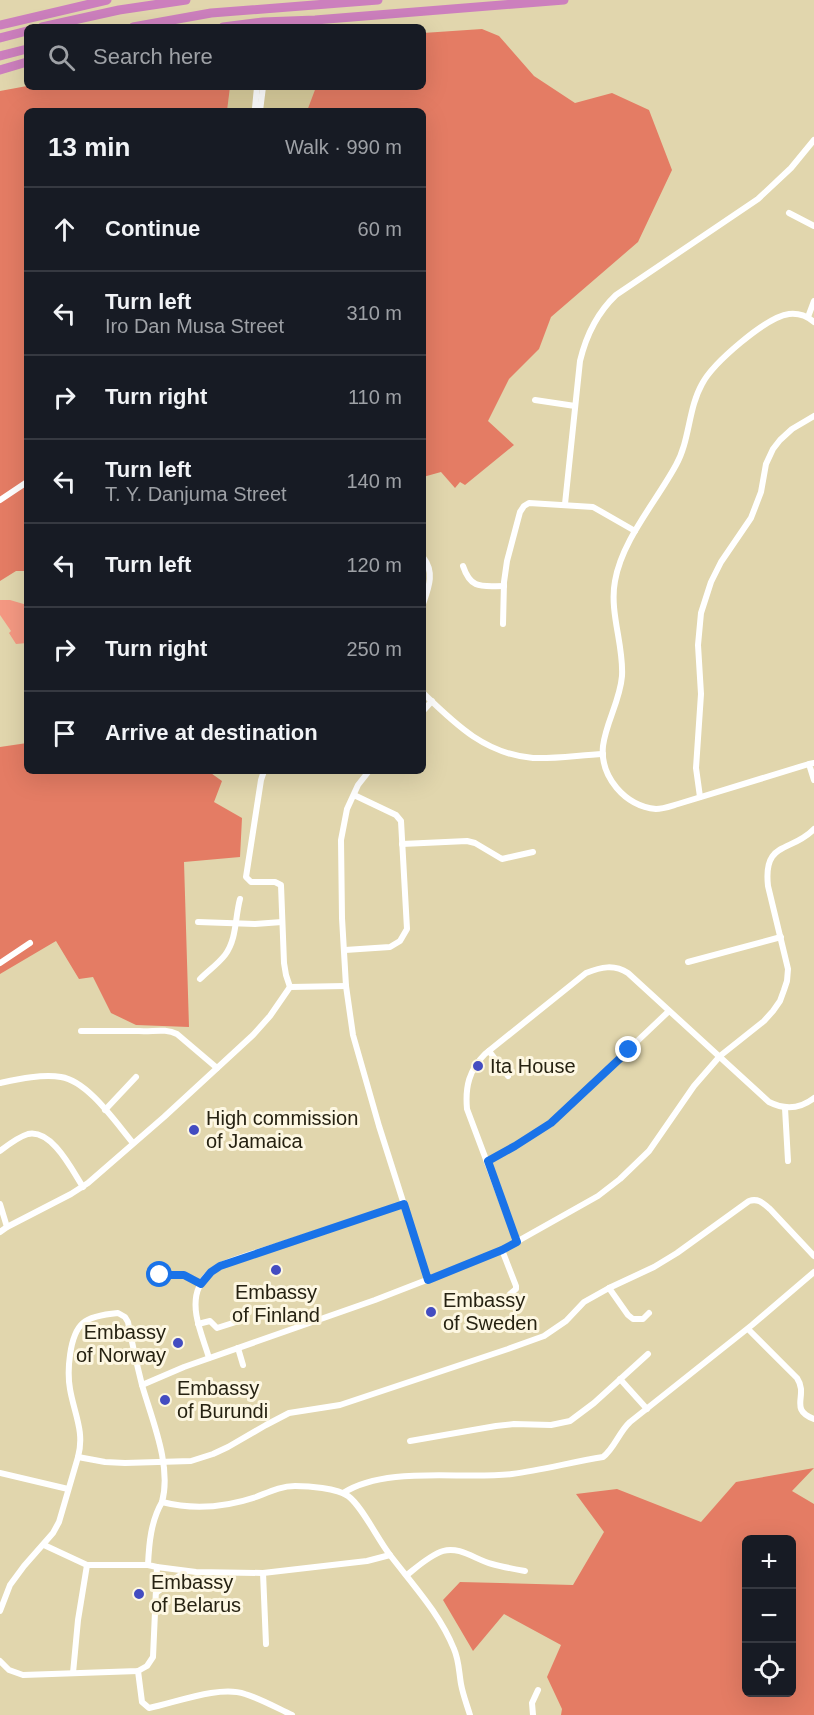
<!DOCTYPE html>
<meta charset="utf-8">
<style>
:root{--surface:#171b24;--page:#242831;--text:#f1f3f6;--muted:#9ea1a6;--line:#363941}
body{margin:0;font-family:Arial,sans-serif;background:var(--page);color:var(--text)}
.controls{position:absolute;right:18px;bottom:18px;display:grid;overflow:hidden;border-radius:9px;box-shadow:0 6px 24px #0002}
.controls button{width:54px;height:54px;display:grid;place-items:center;padding:0;border:0;border-bottom:2px solid var(--line);background:var(--surface);color:var(--text);font:30px sans-serif}
.stop{position:absolute;width:18px;height:18px;margin:-14px;border:4px solid #1a73e8;border-radius:50%;background:#fff}
.stop.end{background:#1a73e8;border-color:#fff;box-shadow:0 2px 6px #0008}
.list{margin:0;padding:0;list-style:none}
h2{display:flex;justify-content:space-between;align-items:center;height:78px;margin:0;padding:0 24px;font-size:26px}
h2 small{font-size:20px;font-weight:400;color:var(--muted)}
.list li{display:grid;grid-template-columns:39px 1fr auto;gap:18px;align-items:center;box-sizing:border-box;height:84px;padding:0 24px;border-top:2px solid var(--line)}
.list b{display:block;font-size:22px;white-space:nowrap}
.list p{margin:0;font-size:20px;white-space:nowrap;color:var(--muted)}
.list em{font-size:20px;font-style:normal;color:var(--muted)}
.icon{flex:none;width:33px;height:33px;fill:none;stroke:currentColor;stroke-width:2;stroke-linecap:round;stroke-linejoin:round}
.map{position:relative;flex:none;width:814px;height:1715px;overflow:hidden}
.search{position:absolute;background:var(--surface);box-shadow:0 6px 24px #0002;left:24px;top:24px;width:402px;height:66px;display:flex;align-items:center;gap:15px;box-sizing:border-box;padding:0 21px;border-radius:9px;color:var(--muted);font-size:22px}
.panel{position:absolute;background:var(--surface);box-shadow:0 6px 24px #0002;left:24px;top:108px;width:402px;height:666px;border-radius:9px}
.map>svg:first-child{display:block}
</style>
<div class="map">
<svg width="814" height="1715" viewBox="0 0 814 1715">
<rect width="100%" height="100%" fill="#e1d6ad"/>
<path fill="#d8cc9c" d="M230 87H316L307 111H227Z"/>
<path fill="#f49882" d="M0 600H10L27 605V643L16 644 9 633 11 631 0 615Z"/>
<g fill="#e47c64" fill-rule="evenodd">
<path d="M482 29 499 36 534 76 575 103 612 93 649 110 672 170 638 242 551 317 539 349 509 379 488 421 514 445 465 485 460 482 455 488 441 472 423 477V111H307L316 87H423V33Z"/>
<path d="M27 86 230 87 227 111H27V571H16L0 581V91Z"/>
<path d="M27 743V771H208L222 781 214 802 242 818 240 857 184 862 189 1027 136 1025 111 1013 93 977 79 979 56 941 0 974V747Z"/>
<path d="M814 1468 792 1491 814 1504V1715H561L562 1709 547 1677 561 1645 504 1614 473 1651 443 1600 460 1582 573 1585 604 1532 576 1494 617 1489 701 1522 736 1482ZM746 1540H792V1692H746Z"/>
</g>
<g fill="none" stroke-linecap="round" stroke-linejoin="round">
<g stroke="#fff" stroke-width="6">
<path d="M256 111 255 108 257 87"/>
<path d="M260 111 263 87"/>
<path d="M789 213 814 226"/>
<path d="M808 317 814 301"/>
<path d="M535 400 575 406"/>
<path d="M0 500 27 482"/>
<path d="M565 504 580 361C586 336 597 313 616 295L758 199 791 168 814 140"/>
<path d="M423 557C435 572 429 587 423 604"/>
<path d="M463 566C471 590 482 586 504 586"/>
<path d="M503 624 504 582 507 561 520 512 524 506 529 503 593 507 635 531"/>
<path d="M423 693C455 724 485 754 533 758 555 759 580 755 603 754"/>
<path d="M423 711 432 701"/>
<path d="M814 763 809 764 814 780"/>
<path d="M809 764 678 804C671 806 663 809 656 809 625 806 600 777 603 746 606 722 620 701 622 676 624 646 609 612 615 581 622 540 656 502 676 465 690 440 688 409 702 384 713 363 766 317 789 314 798 313 807 316 814 322"/>
<path d="M264 771 261 780 246 877 251 882H275L281 885 284 963 286 975 290 987"/>
<path d="M369 771 358 785 347 809 341 840 342 918 346 986 353 1035 379 1126 428 1280"/>
<path d="M700 797 696 768 701 694 698 645 701 613 711 582 721 562 751 518 761 492 766 464 773 449 780 440 792 429 814 416"/>
<path d="M402 844 467 841 475 843 502 859 533 852"/>
<path d="M198 922 255 924 282 922"/>
<path d="M345 950 390 947 400 941 407 929 401 821 396 815 354 795"/>
<path d="M688 962 781 937"/>
<path d="M0 963 30 943"/>
<path d="M200 979C208 971 218 964 225 955 237 939 235 917 240 899"/>
<path d="M81 1031C100 1031 120 1031 139 1031 153 1032 165 1028 177 1034L217 1068"/>
<path d="M489 1051 508 1076"/>
<path d="M0 1083C19 1079 42 1074 61 1077 88 1081 116 1123 133 1143"/>
<path d="M785 1108 788 1161"/>
<path d="M105 1110 136 1077"/>
<path d="M0 1151C9 1144 18 1137 28 1134 52 1129 72 1170 83 1187"/>
<path d="M487 1161 515 1146 551 1123 669 1011"/>
<path d="M0 1204 7 1227"/>
<path d="M0 1232 7 1227 71 1194 88 1183 164 1117 253 1035 270 1016 290 987 346 986"/>
<path d="M517 1242 467 1109C465 1087 469 1070 485 1054L586 973C601 967 614 964 628 973L769 1102C785 1110 800 1109 814 1098"/>
<path d="M502 1250 516 1286V1289L510 1294"/>
<path d="M160 1275H184L201 1284"/>
<path d="M609 1288 628 1315 633 1319H643L649 1313"/>
<path d="M198 1324 210 1321 217 1328 239 1321"/>
<path d="M748 1329 797 1378C809 1396 788 1409 814 1419"/>
<path d="M238 1348 243 1365"/>
<path d="M209 1358C203 1337 189 1309 199 1287 203 1277 212 1270 221 1265 242 1256 265 1250 286 1243 326 1230 365 1217 404 1204"/>
<path d="M620 1379 647 1409"/>
<path d="M142 1385 184 1367 375 1300 473 1262 502 1250 598 1196 620 1179 649 1151 694 1086 720 1056 764 1021 773 1011 780 1001 784 990 787 981 788 969 768 886C763 840 791 853 814 829"/>
<path d="M410 1441 496 1426 514 1424 551 1425 570 1421 594 1403 648 1354"/>
<path d="M78 1457 105 1462 125 1463 191 1461 213 1454 228 1447 266 1425 289 1413 340 1405 508 1349 544 1336 566 1321 584 1302 609 1288 654 1267 677 1253 749 1201C758 1198 763 1203 770 1209L814 1256"/>
<path d="M0 1473 68 1489"/>
<path d="M343 1493C387 1465 461 1480 512 1474 542 1470 572 1462 603 1457 614 1449 619 1432 630 1422L752 1325 814 1272"/>
<path d="M44 1545 87 1565H148"/>
<path d="M157 1567 196 1572 263 1573 367 1561 390 1555"/>
<path d="M263 1573 266 1644"/>
<path d="M407 1575C417 1567 430 1555 443 1551 460 1546 476 1560 492 1564 503 1567 514 1569 525 1571"/>
<path d="M157 1592 179 1576 182 1575 186 1577"/>
<path d="M0 1611 10 1585 24 1566 53 1533 59 1522 78 1457C85 1432 74 1413 70 1389 67 1372 69 1335 83 1323 91 1316 107 1314 118 1313L125 1317 128 1322C132 1343 137 1365 142 1385 152 1420 172 1466 162 1502 193 1510 226 1507 256 1497 269 1492 281 1486 295 1486 308 1486 337 1488 348 1496 362 1506 378 1540 390 1555 413 1585 440 1614 454 1649 459 1660 459 1673 461 1684 463 1695 467 1705 470 1715"/>
<path d="M0 1661 9 1670 23 1675 138 1671 147 1666 153 1657 157 1567 148 1565C149 1543 151 1521 162 1502"/>
<path d="M138 1671 142 1702 149 1708C175 1703 219 1685 245 1694 261 1699 277 1708 292 1715"/>
<path d="M73 1673 78 1620 87 1565"/>
<path d="M533 1715 532 1703 538 1690"/>
</g>
<g stroke="#cc7fbd" stroke-width="9">
<path d="M0 25 107 0"/>
<path d="M42 27 119 10 186 0"/>
<path d="M133 27 211 13 378 0"/>
<path d="M223 27 263 22 315 20 564 0"/>
<path d="M0 38 27 31"/>
<path d="M0 56 27 49"/>
<path d="M0 70 27 62"/>
</g>
</g>
<g fill="none" stroke-linecap="round" stroke-linejoin="round">
<path stroke="#1a73e8" stroke-width="8" d="M160 1275H184L201 1284 211 1272 220 1266 404 1204 428 1280 502 1250 517 1242 488 1161 515 1146 551 1123 629 1050"/>
</g>
<g fill="#434cc1" stroke="#fdf7e2" stroke-width="2">
<circle cx="478" cy="1066" r="6"/>
<circle cx="194" cy="1130" r="6"/>
<circle cx="276" cy="1270" r="6"/>
<circle cx="431" cy="1312" r="6"/>
<circle cx="178" cy="1343" r="6"/>
<circle cx="165" cy="1400" r="6"/>
<circle cx="139" cy="1594" r="6"/>
</g>
<g text-anchor="middle" dominant-baseline="central" stroke-width="6" stroke-linejoin="round" paint-order="stroke">
<g font-size="20" fill="#262212" stroke="#fdf7e2" text-anchor="start">
<text x="490" y="1066">Ita House</text>
<text x="206" y="1118">High commission<tspan x="206" dy="23">of Jamaica</tspan></text>
<text x="276" y="1292" text-anchor="middle">Embassy<tspan x="276" dy="23">of Finland</tspan></text>
<text x="443" y="1300">Embassy<tspan x="443" dy="23">of Sweden</tspan></text>
<text x="166" y="1332" text-anchor="end">Embassy<tspan x="166" dy="23">of Norway</tspan></text>
<text x="177" y="1388">Embassy<tspan x="177" dy="23">of Burundi</tspan></text>
<text x="151" y="1582">Embassy<tspan x="151" dy="23">of Belarus</tspan></text>
</g>
</g>
</svg>
<div class="controls">
<button>+</button>
<button>−</button>
<button><svg class="icon" aria-label="locate" viewBox="0 0 24 24"><circle cx="12" cy="12" r="6"/><path d="M12 2v4M12 18v4M2 12h4M18 12h4"/></svg></button>
</div>
<div class="stop" style="left:160px;top:1275px"></div>
<div class="stop end" style="left:629px;top:1050px"></div>
<div class="search"><svg class="icon" aria-label="search" viewBox="0 0 24 24"><circle cx="10" cy="10" r="6"/><path d="M15 15l6 6"/></svg>Search here</div>
<section class="panel">
<h2>13 min<small>Walk · 990 m</small></h2>
<ul class="list">
<li><svg class="icon" aria-label="ahead" viewBox="0 0 24 24"><path d="M12 20V5M6 11l6-6 6 6"/></svg><div><b>Continue</b></div><em>60 m</em></li>
<li><svg class="icon" aria-label="left" viewBox="0 0 24 24"><path d="M17 20v-9H6M10 6l-5 5 5 5"/></svg><div><b>Turn left</b><p>Iro Dan Musa Street</p></div><em>310 m</em></li>
<li><svg class="icon" aria-label="right" viewBox="0 0 24 24"><path d="M7 20v-9h11M14 6l5 5-5 5"/></svg><div><b>Turn right</b></div><em>110 m</em></li>
<li><svg class="icon" aria-label="left" viewBox="0 0 24 24"><path d="M17 20v-9H6M10 6l-5 5 5 5"/></svg><div><b>Turn left</b><p>T. Y. Danjuma Street</p></div><em>140 m</em></li>
<li><svg class="icon" aria-label="left" viewBox="0 0 24 24"><path d="M17 20v-9H6M10 6l-5 5 5 5"/></svg><div><b>Turn left</b></div><em>120 m</em></li>
<li><svg class="icon" aria-label="right" viewBox="0 0 24 24"><path d="M7 20v-9h11M14 6l5 5-5 5"/></svg><div><b>Turn right</b></div><em>250 m</em></li>
<li><svg class="icon" aria-label="arrive" viewBox="0 0 24 24"><path d="M6 21V4h12l-3 4 3 4H6"/></svg><div><b>Arrive at destination</b></div></li>
</ul>
</section>
</div>
